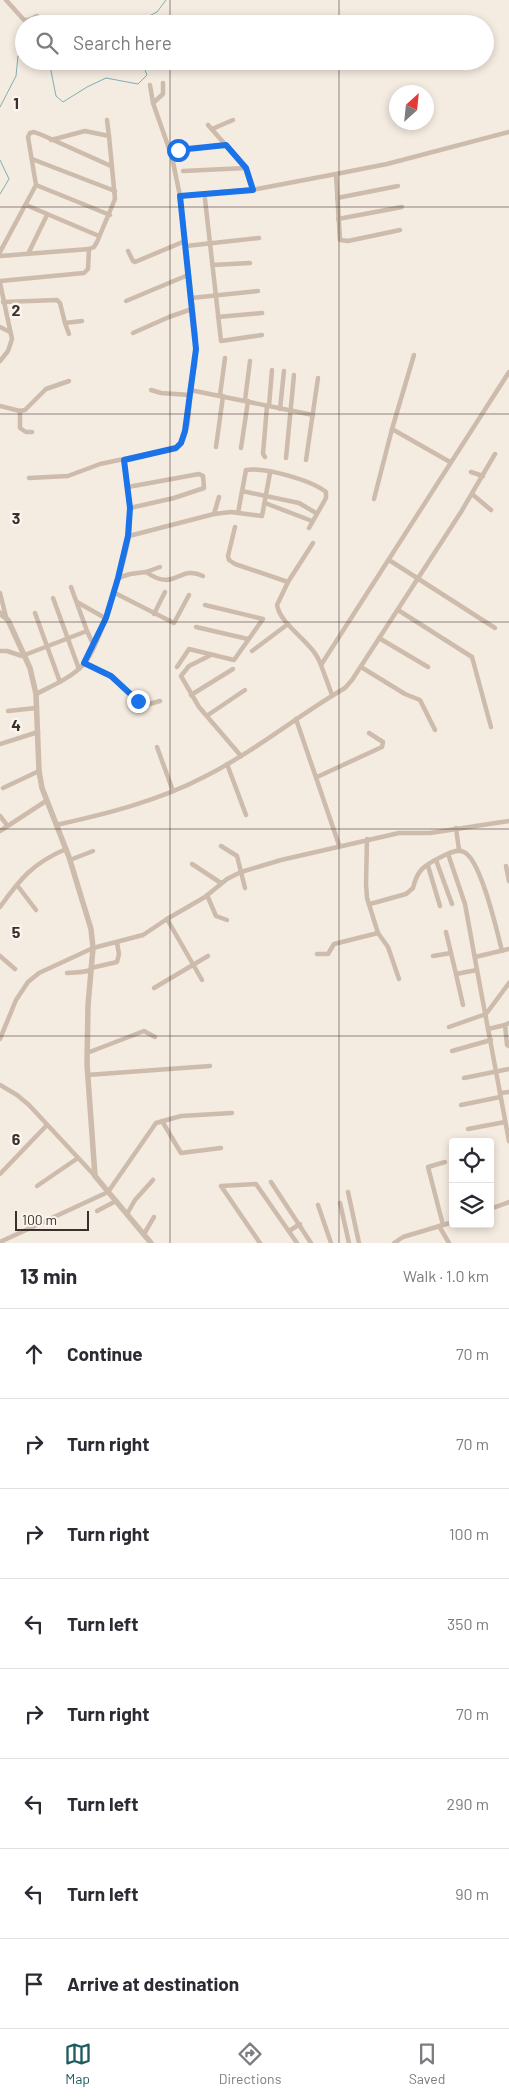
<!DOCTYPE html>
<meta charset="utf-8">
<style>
:root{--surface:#fff;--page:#f7f7f7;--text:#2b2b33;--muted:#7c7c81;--line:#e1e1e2;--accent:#1f5a5e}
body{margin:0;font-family:Barlow,sans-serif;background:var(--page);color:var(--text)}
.controls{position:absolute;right:15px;bottom:15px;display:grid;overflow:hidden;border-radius:5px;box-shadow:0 2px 8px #0003}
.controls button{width:45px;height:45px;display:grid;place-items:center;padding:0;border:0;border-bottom:1px solid var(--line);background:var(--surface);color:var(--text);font:25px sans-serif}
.compass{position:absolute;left:389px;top:85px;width:45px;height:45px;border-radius:50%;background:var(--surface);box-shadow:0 2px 8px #0003;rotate:27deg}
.scale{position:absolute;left:15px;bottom:12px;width:74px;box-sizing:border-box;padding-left:5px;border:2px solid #3b302b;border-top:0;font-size:14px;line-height:18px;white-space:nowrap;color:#3b302b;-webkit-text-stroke:4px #fbf5ee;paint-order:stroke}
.stop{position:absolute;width:15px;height:15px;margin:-11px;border:4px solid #1a73e8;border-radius:50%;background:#fff}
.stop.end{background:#1a73e8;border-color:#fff;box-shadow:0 1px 5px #0008}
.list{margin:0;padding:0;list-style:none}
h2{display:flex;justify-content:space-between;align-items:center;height:65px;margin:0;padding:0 20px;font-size:21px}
h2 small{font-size:16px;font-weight:400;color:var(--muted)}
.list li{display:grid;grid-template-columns:32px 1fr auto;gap:15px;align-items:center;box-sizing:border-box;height:90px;padding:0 20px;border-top:1px solid var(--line)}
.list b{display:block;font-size:19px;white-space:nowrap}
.list em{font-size:16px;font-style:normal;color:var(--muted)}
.icon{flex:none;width:28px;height:28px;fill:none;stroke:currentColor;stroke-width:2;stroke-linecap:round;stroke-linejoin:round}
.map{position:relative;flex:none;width:509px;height:1243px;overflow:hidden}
.search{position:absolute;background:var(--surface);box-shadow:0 2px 8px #0003;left:15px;right:15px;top:15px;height:55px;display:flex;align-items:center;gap:12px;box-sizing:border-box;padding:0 18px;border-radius:28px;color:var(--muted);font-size:19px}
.sheet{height:785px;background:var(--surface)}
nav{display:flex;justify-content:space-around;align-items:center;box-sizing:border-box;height:70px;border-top:1px solid var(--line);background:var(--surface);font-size:14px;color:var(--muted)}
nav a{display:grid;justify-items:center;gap:2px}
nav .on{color:var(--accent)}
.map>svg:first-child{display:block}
</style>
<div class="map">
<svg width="509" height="1243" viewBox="0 0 509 1243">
<rect width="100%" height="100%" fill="#f4ebe1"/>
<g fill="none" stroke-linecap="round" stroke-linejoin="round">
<g stroke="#7fb0b2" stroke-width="1">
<path d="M140 24 143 19 157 12 166 0"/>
<path d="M49 61 56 96 63 102 87 87 106 78 138 84 147 75 141 61"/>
<path d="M0 107 16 76 18 56 24 53"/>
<path d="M0 160 9 179 0 194"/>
</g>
<g stroke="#cdbbac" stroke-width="4.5">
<path d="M6 0 24 20H29L37 16"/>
<path d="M163 83V94L153 103 172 157 180 196 196 338 195 365 190 390"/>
<path d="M150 85 153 103"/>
<path d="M107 120 109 136"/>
<path d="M208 125 246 168 253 190"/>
<path d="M212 129 233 120"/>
<path d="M51 140 85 131 109 136 115 199 97 242 94 247 89 249"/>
<path d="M178 150 226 145"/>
<path d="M32 159 115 191"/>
<path d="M183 171 246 168"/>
<path d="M336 174 387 164 509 132"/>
<path d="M36 185 110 215"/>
<path d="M180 196 257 189 336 174 340 240 348 241 400 230"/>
<path d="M337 198 398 186"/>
<path d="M205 199 221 341 262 335"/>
<path d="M26 205 99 236"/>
<path d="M338 219 402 207"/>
<path d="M186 246 259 238"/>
<path d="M128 251 133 261 135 262 185 241"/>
<path d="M0 252 36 185 28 137 30 133 34 132 42 135 111 166"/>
<path d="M28 254 47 215"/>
<path d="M0 256 89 249 88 269 84 273 0 281"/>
<path d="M212 265 250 263"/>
<path d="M0 283 12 339 8 351 0 361"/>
<path d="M191 298 258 291"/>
<path d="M126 301 188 275"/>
<path d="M3 302 57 300 60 303 65 323 82 321"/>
<path d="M218 317 262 313"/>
<path d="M65 323 69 334"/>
<path d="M0 327 10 332"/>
<path d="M133 333 169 317 192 309"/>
<path d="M151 390 161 393 190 395"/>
<path d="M220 395 225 358"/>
<path d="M245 400 250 361"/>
<path d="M0 406 20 411 25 410 46 389 69 381"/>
<path d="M269 406 272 370"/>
<path d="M280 409 284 371"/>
<path d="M20 411V428L26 432H32"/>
<path d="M392 429 450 462"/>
<path d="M216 447 223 396"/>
<path d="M241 448 248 401"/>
<path d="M265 457 263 454 267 406"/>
<path d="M286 458 294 375"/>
<path d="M306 460 318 378"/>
<path d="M471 472 483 476"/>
<path d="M29 478 68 476 100 464 176 448C190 436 189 407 190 390L313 415"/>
<path d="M128 487 199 474 203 476 204 488 174 498 130 508"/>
<path d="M242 491 299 503 316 513"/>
<path d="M472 494 491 510"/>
<path d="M374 499 392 429 414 355"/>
<path d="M265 503 312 521"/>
<path d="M238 513 246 470C265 467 311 480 326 492V498L309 528"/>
<path d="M214 514 231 512 262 516 270 473"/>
<path d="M235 527 228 556 229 560 235 564 288 582"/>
<path d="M129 536 214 514 219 497"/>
<path d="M313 543 288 582 277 605C281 627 313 641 321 665"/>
<path d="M389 560 495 628"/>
<path d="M146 572 160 567"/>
<path d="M118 578 130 574 146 572C176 593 178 564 203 576"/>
<path d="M113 592 174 623 189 595"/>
<path d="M0 593 6 617"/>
<path d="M53 598 79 669"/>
<path d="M77 602 105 618"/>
<path d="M398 610 472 657 491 727"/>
<path d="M35 613 60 682"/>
<path d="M154 614 165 592"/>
<path d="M196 627 248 639"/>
<path d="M87 631 94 646"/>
<path d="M379 638 428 667"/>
<path d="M0 651H7L22 656 87 631 71 587"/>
<path d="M252 651 288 624"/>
<path d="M211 655 189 666 181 676 199 707 241 756"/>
<path d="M84 663 115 679 142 706 160 701"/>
<path d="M177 667 189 649 234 660 263 619 205 605"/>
<path d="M361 667 405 694 420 700 435 730"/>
<path d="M36 694C52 686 71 678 84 664 100 646 125 561 129 535 132 510 127 485 124 459"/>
<path d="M191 695 233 669"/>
<path d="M332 695 321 665 509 372"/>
<path d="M8 711 36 708"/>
<path d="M208 715 245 690"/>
<path d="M296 719 339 845"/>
<path d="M0 744 38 732"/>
<path d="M157 747 173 791"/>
<path d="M227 764 246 815"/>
<path d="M317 777 382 747 383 742 369 733"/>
<path d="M3 788 39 771"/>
<path d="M0 816 7 825"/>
<path d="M56 825C106 814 158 801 204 777 254 752 297 716 345 688L352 680 461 512 495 454"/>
<path d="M456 828 459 850"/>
<path d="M0 831 46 801"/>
<path d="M367 839 366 884 367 898 378 933 388 947 399 979"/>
<path d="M221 846 237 856 245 888"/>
<path d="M448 854 465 904 477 970"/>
<path d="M70 860 93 851"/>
<path d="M436 860 452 904"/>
<path d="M192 864 221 883"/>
<path d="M428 866 440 906"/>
<path d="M506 866 509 881"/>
<path d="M17 885 36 910"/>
<path d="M207 895 216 916 227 920"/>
<path d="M370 904 406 894 413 888C417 871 423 866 439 858 445 855 456 848 464 852 481 860 497 931 502 951"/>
<path d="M0 907C20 879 33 863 66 849"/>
<path d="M167 919 202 980"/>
<path d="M446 932 456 974 477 970 509 1141"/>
<path d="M317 954H328L334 944 378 933"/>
<path d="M0 956 15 969"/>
<path d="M433 956 451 953"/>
<path d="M475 957 509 949"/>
<path d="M91 968 117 962 119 954 117 943"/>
<path d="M67 973C76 972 82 973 91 970"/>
<path d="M456 974 463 1005"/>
<path d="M154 988 208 956"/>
<path d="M505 1025 507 1045 509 1046"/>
<path d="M449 1027 486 1014 509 983"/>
<path d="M488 1029 505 1025 509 1023"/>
<path d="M0 1039 16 1000 28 982 39 973 93 948 143 935 167 919 205 897 227 879 241 872 281 860 399 833H430L509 821"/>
<path d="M452 1051 491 1040"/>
<path d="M87 1053 144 1031 155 1037"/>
<path d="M87 1075 210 1066"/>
<path d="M464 1078 509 1069"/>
<path d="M0 1085 17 1095 29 1105 95 1176"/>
<path d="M500 1093 509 1092"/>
<path d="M461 1105 500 1097"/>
<path d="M162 1121 181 1153 221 1148"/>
<path d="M468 1129 505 1122"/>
<path d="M0 1174 47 1125"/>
<path d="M271 1182 311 1243"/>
<path d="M37 1186 78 1158"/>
<path d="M348 1192 359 1243"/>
<path d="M340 1203 349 1243"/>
<path d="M318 1205 331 1243"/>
<path d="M490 1209 509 1202"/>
<path d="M97 1211 116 1201"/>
<path d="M127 1214 135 1200 153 1180"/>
<path d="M443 1225 428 1167 445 1162"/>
<path d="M439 1226 449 1243"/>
<path d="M289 1231 300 1224"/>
<path d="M144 1234 154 1217"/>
<path d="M0 1242 108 1192 156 1123 181 1116 232 1113"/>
<path d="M260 1243 221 1186 256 1184 297 1243"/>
<path d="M394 1243 403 1237 453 1222"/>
</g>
<path stroke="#cdbbac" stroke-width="5.5" d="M0 613 8 620 30 668 36 694 39 771 42 788 69 857 91 929 93 948 88 1005 87 1064 95 1176 151 1243"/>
</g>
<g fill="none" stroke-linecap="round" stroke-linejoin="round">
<path stroke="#1a73e8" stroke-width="6" d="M138 701 111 676 84 663 106 618 118 578 128 536 130 508 124 460 176 448 181 443 185 431 196 349 180 196 253 190 246 168 226 145 178 150"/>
</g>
<path fill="none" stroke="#3b302b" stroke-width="1" stroke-opacity="0.55" d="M170 0V24M339 0V24M170 61V1243M339 61V1243M0 207H509M0 414H509M0 622H509M0 829H509M0 1036H509"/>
<g font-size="16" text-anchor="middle" font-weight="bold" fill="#3b302b" stroke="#fbf5ee" stroke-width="5" stroke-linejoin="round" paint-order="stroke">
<text x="16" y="109">1</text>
<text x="16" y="316">2</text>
<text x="16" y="524">3</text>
<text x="16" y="731">4</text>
<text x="16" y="938">5</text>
<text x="16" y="1145">6</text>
</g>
</svg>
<div class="controls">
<button><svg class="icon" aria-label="locate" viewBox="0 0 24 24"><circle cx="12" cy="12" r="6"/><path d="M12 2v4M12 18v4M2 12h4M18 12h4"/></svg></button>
<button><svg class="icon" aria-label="layers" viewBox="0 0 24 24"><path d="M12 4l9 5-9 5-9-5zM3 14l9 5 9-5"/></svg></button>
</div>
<svg class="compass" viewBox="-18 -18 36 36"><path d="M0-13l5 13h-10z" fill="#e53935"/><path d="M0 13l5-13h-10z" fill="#7c7c81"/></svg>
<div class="scale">100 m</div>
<div class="stop" style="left:178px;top:150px"></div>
<div class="stop end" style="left:138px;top:701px"></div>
<div class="search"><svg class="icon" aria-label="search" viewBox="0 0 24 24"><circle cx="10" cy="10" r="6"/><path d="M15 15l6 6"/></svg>Search here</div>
</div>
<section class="sheet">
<h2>13 min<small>Walk · 1.0 km</small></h2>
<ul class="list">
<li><svg class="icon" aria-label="ahead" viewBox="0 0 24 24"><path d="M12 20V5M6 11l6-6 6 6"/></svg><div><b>Continue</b></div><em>70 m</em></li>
<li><svg class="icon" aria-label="right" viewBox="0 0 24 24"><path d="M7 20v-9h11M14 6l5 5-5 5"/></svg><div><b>Turn right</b></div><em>70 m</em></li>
<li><svg class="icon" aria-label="right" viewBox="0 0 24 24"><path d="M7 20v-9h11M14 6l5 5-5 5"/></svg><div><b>Turn right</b></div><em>100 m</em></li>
<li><svg class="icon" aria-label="left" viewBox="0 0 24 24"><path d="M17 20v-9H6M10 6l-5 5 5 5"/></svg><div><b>Turn left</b></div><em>350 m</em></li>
<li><svg class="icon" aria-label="right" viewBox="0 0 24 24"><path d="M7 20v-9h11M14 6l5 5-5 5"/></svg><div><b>Turn right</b></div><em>70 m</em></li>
<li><svg class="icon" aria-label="left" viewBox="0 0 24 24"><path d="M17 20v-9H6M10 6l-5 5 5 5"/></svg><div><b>Turn left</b></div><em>290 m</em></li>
<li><svg class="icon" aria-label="left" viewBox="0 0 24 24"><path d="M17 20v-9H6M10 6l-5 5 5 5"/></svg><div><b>Turn left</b></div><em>90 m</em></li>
<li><svg class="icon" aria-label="arrive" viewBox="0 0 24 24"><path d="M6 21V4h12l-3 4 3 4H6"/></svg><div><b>Arrive at destination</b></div></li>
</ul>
</section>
<nav>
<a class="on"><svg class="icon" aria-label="map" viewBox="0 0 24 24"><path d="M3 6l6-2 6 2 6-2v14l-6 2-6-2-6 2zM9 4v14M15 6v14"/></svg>Map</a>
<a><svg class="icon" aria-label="directions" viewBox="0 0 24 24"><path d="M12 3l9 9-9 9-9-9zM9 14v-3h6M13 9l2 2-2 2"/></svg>Directions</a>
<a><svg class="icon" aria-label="saved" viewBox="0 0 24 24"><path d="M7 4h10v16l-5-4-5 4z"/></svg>Saved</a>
</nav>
